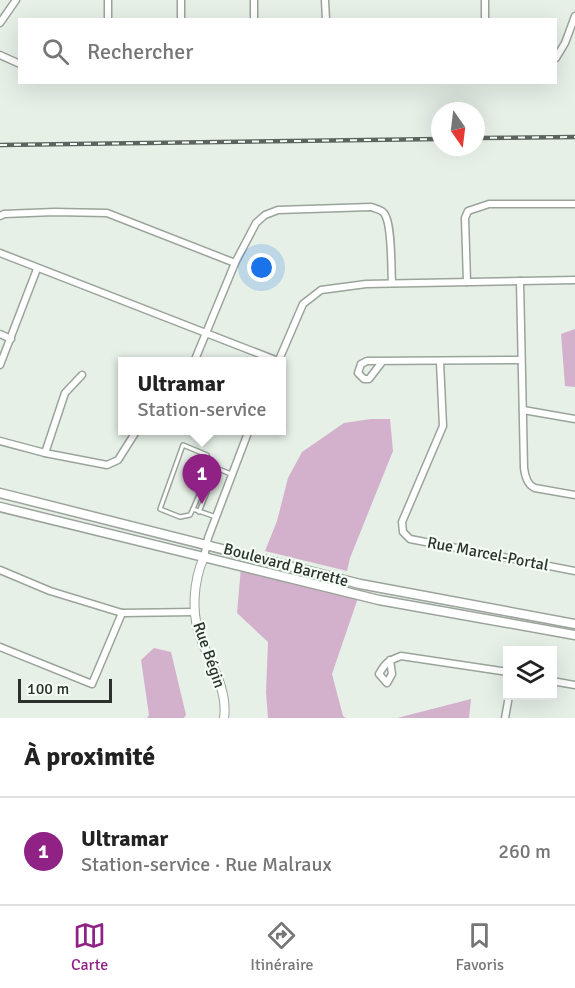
<!DOCTYPE html>
<html lang="fr">
<meta charset="utf-8">
<style>
:root{--surface:#fff;--page:#f6f6f6;--text:#222;--muted:#767676;--line:#e0e0e0;--accent:#902285}
body{margin:0;font-family:Signika,sans-serif;background:var(--page);color:var(--text)}
.controls{position:absolute;right:18px;bottom:18px;display:grid;overflow:hidden;border-radius:0px;box-shadow:0 6px 24px #0002}
.controls button{width:54px;height:54px;display:grid;place-items:center;padding:0;border:0;border-bottom:2px solid var(--line);background:var(--surface);color:var(--text);font:30px sans-serif}
.compass{position:absolute;left:431px;top:102px;width:54px;height:54px;border-radius:50%;background:var(--surface);box-shadow:0 6px 24px #0002;rotate:166deg}
.scale{position:absolute;left:18px;bottom:15px;width:94px;box-sizing:border-box;padding-left:6px;border:3px solid #2d312d;border-top:0;font-size:16px;line-height:21px;white-space:nowrap;color:#2d312d;-webkit-text-stroke:4px #f3fef4;paint-order:stroke}
.you{position:absolute;left:262px;top:268px;width:21px;height:21px;margin:-15px;border:4px solid #fff;border-radius:50%;background:#1a73e8;box-shadow:0 0 0 9px #1a73e833}
.badge{display:grid;place-items:center;width:39px;height:39px;border-radius:50%;background:var(--accent);color:#fff;font-size:20px;font-weight:700}
.pin{position:absolute;translate:-50% -50px;filter:drop-shadow(0 2px 3px #0008)}
.pin::after{content:'';position:absolute;top:32px;width:21px;height:18px;background:inherit;clip-path:polygon(0 0,100% 0,50% 100%)}
.popup{position:absolute;left:118px;top:357px;width:168px;height:78px;box-sizing:border-box;display:grid;place-content:center;border-radius:0px;background:var(--surface);filter:drop-shadow(0 2px 4px #0005);font-size:20px;white-space:nowrap;color:var(--muted)}
.popup b{font-size:22px;color:var(--text)}
.popup::after{content:'';position:absolute;left:50%;top:100%;margin-left:-12px;border:12px solid transparent;border-top-color:var(--surface)}
.list{margin:0;padding:0;list-style:none}
h2{display:flex;justify-content:space-between;align-items:center;height:78px;margin:0;padding:0 24px;font-size:26px}
h2 small{font-size:20px;font-weight:400;color:var(--muted)}
.list li{display:grid;grid-template-columns:39px 1fr auto;gap:18px;align-items:center;box-sizing:border-box;height:108px;padding:0 24px;border-top:2px solid var(--line)}
.list b{display:block;font-size:22px;white-space:nowrap}
.list p{margin:0;font-size:20px;white-space:nowrap;color:var(--muted)}
.list em{font-size:20px;font-style:normal;color:var(--muted)}
.icon{flex:none;width:33px;height:33px;fill:none;stroke:currentColor;stroke-width:2;stroke-linecap:round;stroke-linejoin:round}
.map{position:relative;flex:none;width:575px;height:718px;overflow:hidden}
.search{position:absolute;background:var(--surface);box-shadow:0 6px 24px #0002;left:18px;right:18px;top:18px;height:66px;display:flex;align-items:center;gap:15px;box-sizing:border-box;padding:0 21px;border-radius:0px;color:var(--muted);font-size:22px}
.sheet{height:186px;background:var(--surface)}
nav{display:flex;justify-content:space-around;align-items:center;box-sizing:border-box;height:84px;border-top:2px solid var(--line);background:var(--surface);font-size:16px;color:var(--muted)}
nav a{display:grid;justify-items:center;gap:3px}
nav .on{color:var(--accent)}
.map>svg:first-child{display:block}
</style>
<div class="map">
<svg width="575" height="718" viewBox="0 0 575 718">
<rect width="100%" height="100%" fill="#e6f0e7"/>
<g fill="#d3b1cc">
<path d="M575 329V387L565 386 561 334Z"/>
<path d="M371 419H390L393 451 350 558 347 571 265 551 277 521 288 478 302 452 344 423Z"/>
<path d="M241 567 359 595 332 674 343 716 346 718H268L266 692 268 642 237 613Z"/>
<path d="M154 648 171 652 186 715 184 718H147L149 715 141 660Z"/>
<path d="M471 699 469 718H397Z"/>
</g>
<g fill="none" stroke-linecap="round" stroke-linejoin="round">
<g stroke="#9aa49b" stroke-width="6">
<g id="service">
<path d="M193 509 190 515 180 517 160 509 183 445 207 455 211 466"/>
<path d="M199 512 207 492 201 490"/>
<path d="M216 517 193 509 211 466 231 474"/>
</g>
</g>
<g stroke="#9aa49b" stroke-width="9">
<g id="minor">
<path d="M181 0V20"/>
<path d="M254 0V20"/>
<path d="M325 0 326 20"/>
<path d="M108 20V0"/>
<path d="M485 20V0"/>
<path d="M0 23 16 0"/>
<path d="M0 55 20 64"/>
<path d="M556 58 565 43 575 16"/>
<path d="M0 216 4 214 54 212 107 213 235 263"/>
<path d="M0 253 278 361"/>
<path d="M520 281 524 468C525 476 527 485 535 488L575 495"/>
<path d="M467 282 465 218 468 211 489 204H575"/>
<path d="M0 334 11 339"/>
<path d="M194 362 235 263 256 223 265 215 278 210 371 207C377 209 384 210 386 217 392 230 391 267 392 283"/>
<path d="M278 362 303 304 321 290 366 284 575 280"/>
<path d="M382 362 369 379H364L358 373 361 364 367 361 521 360"/>
<path d="M440 362 443 426 402 522 403 532 410 539 575 571"/>
<path d="M0 365 37 269"/>
<path d="M523 410 575 419"/>
<path d="M0 441 45 453 107 465 118 460 137 430"/>
<path d="M45 453 65 393 82 375"/>
<path d="M204 557 208 538 249 430"/>
<path d="M0 570 50 591 122 613 195 612"/>
<path d="M0 647 92 684 122 613"/>
<path d="M390 660 392 674 387 683 379 674C386 662 388 661 401 656L508 672"/>
<path d="M552 681 575 685"/>
<path d="M505 718 509 696"/>
</g>
</g>
<g stroke="#9aa49b" stroke-width="10">
<path id="tertiary" d="M204 557C193 581 191 615 201 639 211 664 228 690 224 718"/>
</g>
<g stroke="#9aa49b" stroke-width="11">
<g id="secondary">
<path d="M0 493 360 584 575 624"/>
<path d="M0 507 379 600 575 635"/>
</g>
</g>
<use href="#service" stroke="#fff" stroke-width="3"/>
<use href="#minor" stroke="#fff" stroke-width="6"/>
<use href="#tertiary" stroke="#fff" stroke-width="8"/>
<use href="#secondary" stroke="#fff" stroke-width="8"/>
<g stroke="#5d635e" stroke-width="4.5">
<g id="rail">
<path d="M476 138 575 137"/>
<path d="M0 145 440 139"/>
</g>
</g>
<use href="#rail" stroke="#f3fef4" stroke-width="2" stroke-dasharray="7" stroke-linecap="butt"/>
</g>
<g text-anchor="middle" dominant-baseline="central" stroke-width="4.5" stroke-linejoin="round" paint-order="stroke">
<g font-size="16" fill="#2d312d" stroke="#f3fef4">
<text transform="translate(488 554) rotate(11)">Rue Marcel-Portal</text>
<text transform="translate(286 565) rotate(15)">Boulevard Barrette</text>
<text transform="translate(209 655) rotate(71)">Rue Bégin</text>
</g>
</g>
</svg>
<div class="controls">
<button><svg class="icon" aria-label="layers" viewBox="0 0 24 24"><path d="M12 4l9 5-9 5-9-5zM3 14l9 5 9-5"/></svg></button>
</div>
<svg class="compass" viewBox="-18 -18 36 36"><path d="M0-13l5 13h-10z" fill="#e53935"/><path d="M0 13l5-13h-10z" fill="#767676"/></svg>
<div class="scale">100 m</div>
<div class="you"></div>
<div class="pin badge" style="left:202px;top:504px">1</div>
<div class="popup"><b>Ultramar</b>Station-service</div>
<div class="search"><svg class="icon" aria-label="search" viewBox="0 0 24 24"><circle cx="10" cy="10" r="6"/><path d="M15 15l6 6"/></svg>Rechercher</div>
</div>
<section class="sheet">
<h2>À proximité<small></small></h2>
<ul class="list">
<li><span class="badge">1</span><div><b>Ultramar</b><p>Station-service · Rue Malraux</p></div><em>260 m</em></li>
</ul>
</section>
<nav>
<a class="on"><svg class="icon" aria-label="map" viewBox="0 0 24 24"><path d="M3 6l6-2 6 2 6-2v14l-6 2-6-2-6 2zM9 4v14M15 6v14"/></svg>Carte</a>
<a><svg class="icon" aria-label="directions" viewBox="0 0 24 24"><path d="M12 3l9 9-9 9-9-9zM9 14v-3h6M13 9l2 2-2 2"/></svg>Itinéraire</a>
<a><svg class="icon" aria-label="saved" viewBox="0 0 24 24"><path d="M7 4h10v16l-5-4-5 4z"/></svg>Favoris</a>
</nav>
